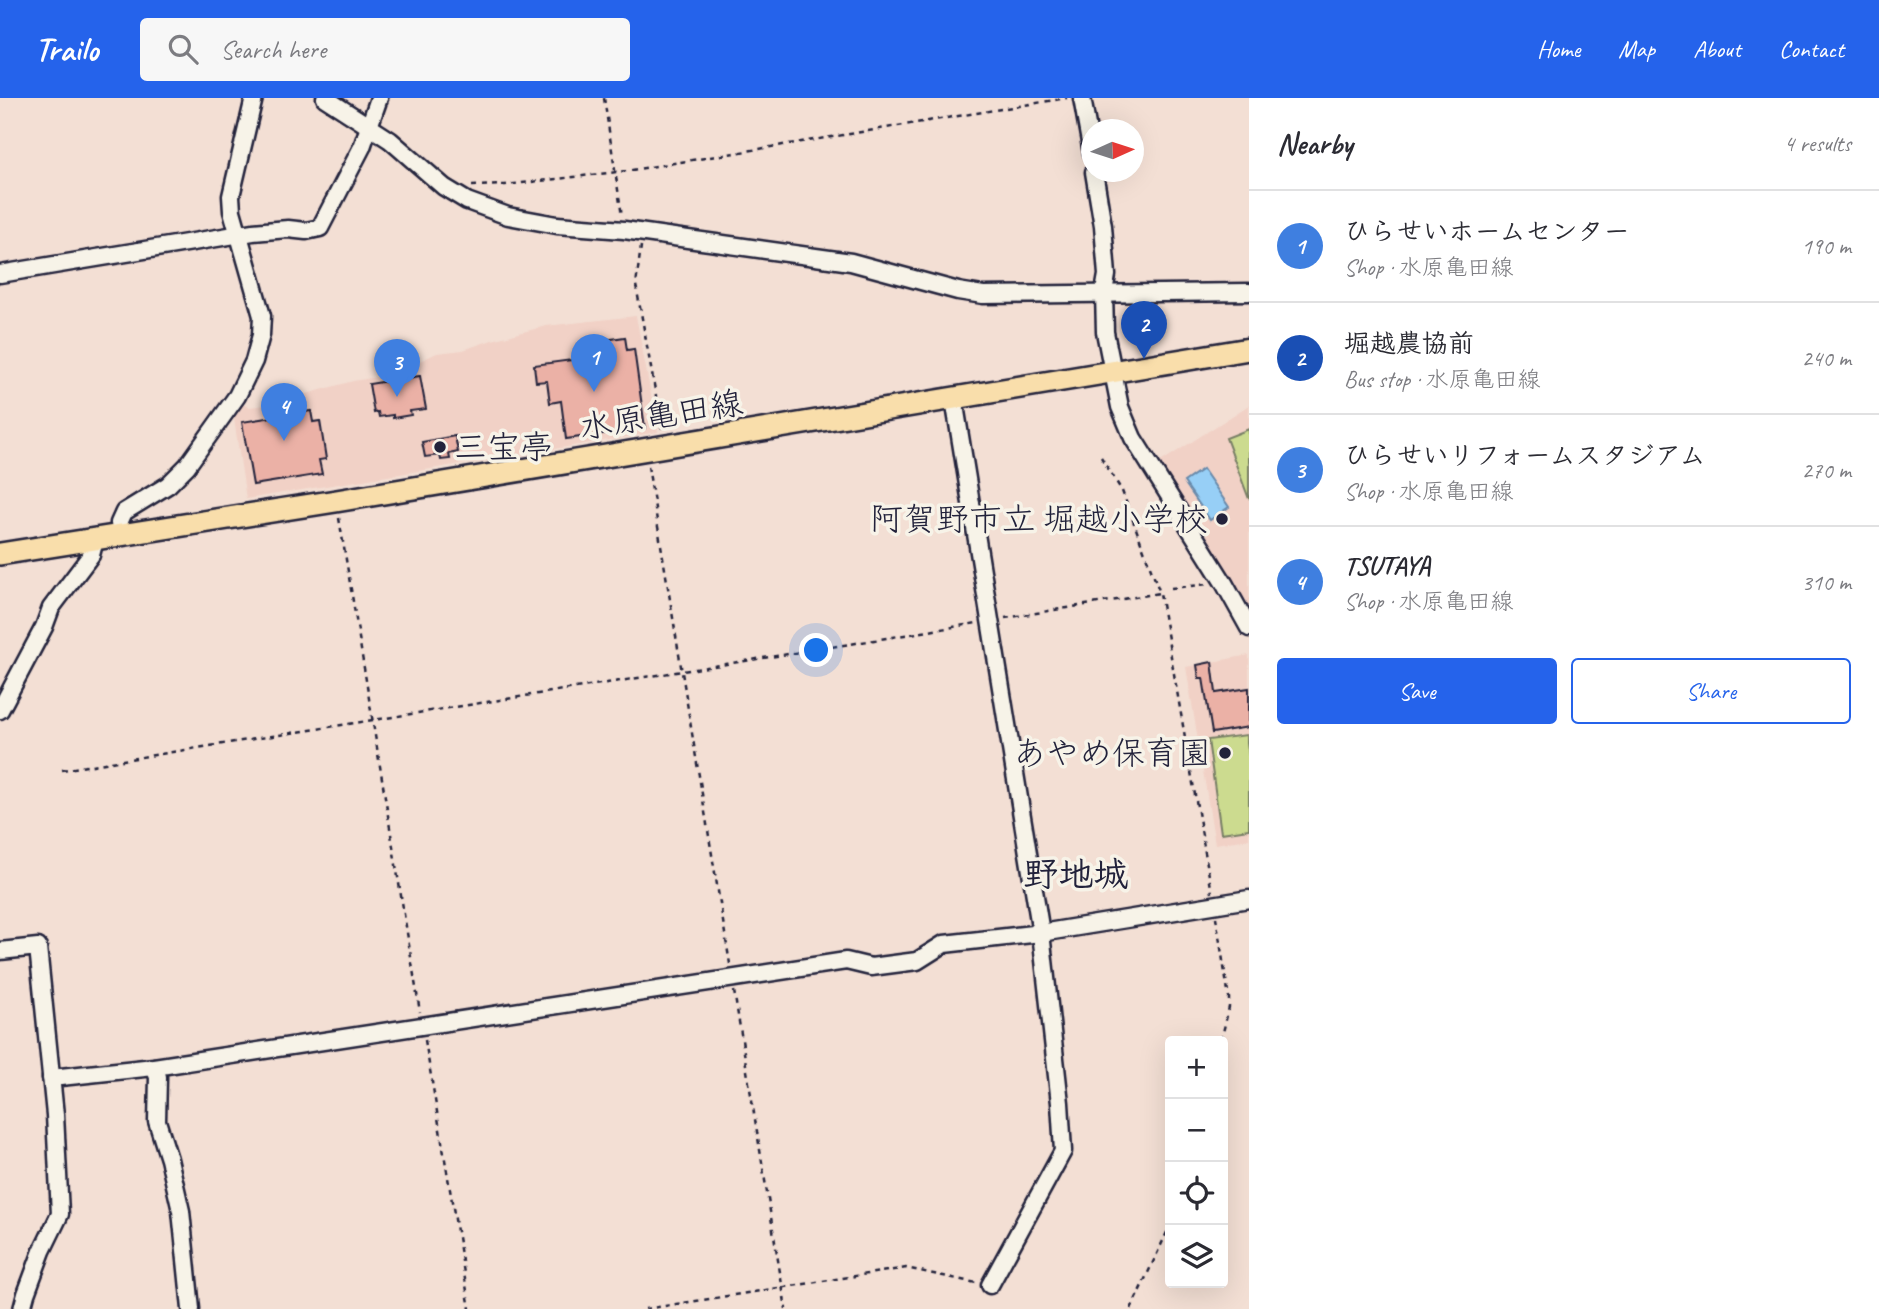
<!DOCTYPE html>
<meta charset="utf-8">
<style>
:root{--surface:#fff;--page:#f7f7f7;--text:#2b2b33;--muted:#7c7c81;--line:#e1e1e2;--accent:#2563eb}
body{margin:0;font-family:Caveat,"Klee One",sans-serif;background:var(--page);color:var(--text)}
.controls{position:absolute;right:21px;bottom:21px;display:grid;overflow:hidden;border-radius:7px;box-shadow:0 7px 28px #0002}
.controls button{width:63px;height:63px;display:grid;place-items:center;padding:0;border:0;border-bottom:2px solid var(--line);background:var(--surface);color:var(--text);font:35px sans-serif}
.compass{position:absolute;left:1081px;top:21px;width:63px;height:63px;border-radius:50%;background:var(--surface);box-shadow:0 7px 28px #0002;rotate:87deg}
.you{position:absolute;left:817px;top:553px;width:24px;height:24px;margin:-18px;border:5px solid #fff;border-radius:50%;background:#1a73e8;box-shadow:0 0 0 10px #1a73e833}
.badge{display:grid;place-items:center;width:46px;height:46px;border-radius:50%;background:var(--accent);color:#fff;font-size:23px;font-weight:700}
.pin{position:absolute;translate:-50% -58px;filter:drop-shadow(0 2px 4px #0008)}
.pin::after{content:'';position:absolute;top:37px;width:24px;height:21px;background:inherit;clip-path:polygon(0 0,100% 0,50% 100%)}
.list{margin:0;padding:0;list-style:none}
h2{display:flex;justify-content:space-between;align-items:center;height:91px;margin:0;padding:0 28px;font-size:30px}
h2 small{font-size:23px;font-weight:400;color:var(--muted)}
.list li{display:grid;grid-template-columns:46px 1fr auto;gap:21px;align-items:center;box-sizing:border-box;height:112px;padding:0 28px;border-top:2px solid var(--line)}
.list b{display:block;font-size:26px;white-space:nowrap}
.list p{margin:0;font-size:23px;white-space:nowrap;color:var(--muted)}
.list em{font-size:23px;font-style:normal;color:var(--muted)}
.actions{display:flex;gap:14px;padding:21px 28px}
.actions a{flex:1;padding:16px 0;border:2px solid var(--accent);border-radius:7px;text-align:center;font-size:24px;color:var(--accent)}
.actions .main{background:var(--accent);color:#fff}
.icon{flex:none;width:38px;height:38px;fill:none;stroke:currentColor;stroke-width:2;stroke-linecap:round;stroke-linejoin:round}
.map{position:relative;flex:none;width:1249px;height:1211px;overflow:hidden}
header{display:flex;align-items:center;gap:42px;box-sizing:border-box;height:98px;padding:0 35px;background:var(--accent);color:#fff}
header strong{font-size:33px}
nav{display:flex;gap:38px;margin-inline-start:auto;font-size:24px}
.search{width:490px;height:63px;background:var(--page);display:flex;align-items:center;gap:18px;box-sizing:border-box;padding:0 24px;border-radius:7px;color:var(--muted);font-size:26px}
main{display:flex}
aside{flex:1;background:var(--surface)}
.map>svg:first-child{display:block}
</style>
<header>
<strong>Trailo</strong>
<div class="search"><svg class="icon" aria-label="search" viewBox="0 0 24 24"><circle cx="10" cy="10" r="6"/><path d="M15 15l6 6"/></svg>Search here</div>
<nav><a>Home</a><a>Map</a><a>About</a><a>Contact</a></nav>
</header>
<main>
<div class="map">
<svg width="1249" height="1211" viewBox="0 0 1249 1211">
<rect width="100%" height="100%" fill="#f3dfd4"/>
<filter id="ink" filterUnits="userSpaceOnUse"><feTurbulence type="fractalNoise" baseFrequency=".0143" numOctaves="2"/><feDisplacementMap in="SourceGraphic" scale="14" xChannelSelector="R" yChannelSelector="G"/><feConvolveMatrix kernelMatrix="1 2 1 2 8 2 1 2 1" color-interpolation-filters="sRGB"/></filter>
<g filter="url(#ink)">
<g fill="#f1d1c6">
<path d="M636 218 658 334 246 401 233 314 240 305 249 309 267 307 353 283 390 277 437 255 463 252 492 242 546 228Z"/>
<path d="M1249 307V509L1159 365Z"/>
<path d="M1249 557V741L1215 746 1186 569Z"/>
</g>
<g fill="#ccdb8f" stroke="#777e65" stroke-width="2">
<path d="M1249 331V401L1226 340Z"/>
<path d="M1246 637 1249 658V731L1221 735 1208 642Z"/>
</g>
<path fill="#97cff6" stroke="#688aab" stroke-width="2" d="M1203 371 1229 409 1210 422 1184 384Z"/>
<g fill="#ebb1a6" stroke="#22223b" stroke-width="2">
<path d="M625 239 627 252 634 251 645 330 566 341 561 303 550 305 547 283 536 284 534 267 580 261 578 246Z"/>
<path d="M420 278 426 311 410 313 411 317 393 320V317L379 319 378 314 374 315 369 286Z"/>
<path d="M311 313 313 324 320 323 326 361 319 362 322 376 253 387 242 324Z"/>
<path d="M455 338 458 354 449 356 450 361 441 362 440 357 425 359 422 344Z"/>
<path d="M1212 564 1216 595 1249 590V629L1212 635 1203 580H1199L1197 567Z"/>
</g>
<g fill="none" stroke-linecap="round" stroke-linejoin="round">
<g stroke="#22223b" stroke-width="21">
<g id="minor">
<path d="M325 0 390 42 444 89 467 103 508 118 557 127 624 132 851 164 958 193 983 197 1249 194"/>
<path d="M1082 0 1092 55"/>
<path d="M1094 74 1103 128 1107 177 1104 194 1105 234 1120 309 1133 340 1224 485 1249 530"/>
<path d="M0 176 253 134 288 131 306 133 320 130 362 49 379 0"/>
<path d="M954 301 1041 835 1060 1005 1063 1053 990 1187"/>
<path d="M121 438 119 425 124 414 168 387 187 368 237 298 254 263 261 237 262 218 232 113 231 98 254 0"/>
<path d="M0 612 44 529 51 510 91 457 95 442"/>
<path d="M0 853 38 849 55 1017 60 1116 42 1153 26 1196 22 1211"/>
<path d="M154 969 158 979 157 1023 169 1061 181 1113 191 1211"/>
<path d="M51 980 154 969 846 863 871 869 917 863 944 846 1041 835 1249 801"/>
</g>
</g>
<g stroke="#22223b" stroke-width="26">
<path id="major" d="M0 456 336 403 1249 251"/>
</g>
<g stroke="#22223b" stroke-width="2.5" stroke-dasharray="5 5" stroke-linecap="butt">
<path d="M604 0 622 118"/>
<path d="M472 88 505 87 626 73 1067 0"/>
<path d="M641 148 636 187 662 331"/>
<path d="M1101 359 1122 393 1160 495 1212 795"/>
<path d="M648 368 730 866"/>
<path d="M339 420C367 585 393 750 420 914"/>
<path d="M1171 490 1209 486"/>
<path d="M1005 520 1160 495"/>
<path d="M62 672C367 622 672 576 977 525"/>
<path d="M1216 819 1229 900V909L1221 943"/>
<path d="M734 893 786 1211"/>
<path d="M425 942 470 1211"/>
<path d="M645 1211 906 1170 976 1185"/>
<path d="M1131 1211 1170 1128"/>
</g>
<use href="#minor" stroke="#f7f3e8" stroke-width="16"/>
<use href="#major" stroke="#f9deab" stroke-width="21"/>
</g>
</g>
<g fill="#22223b" stroke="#f7f3e8" stroke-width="2.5">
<circle cx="440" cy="349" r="7"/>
<circle cx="1222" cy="421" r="7"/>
<circle cx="1225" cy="655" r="7"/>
</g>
<g text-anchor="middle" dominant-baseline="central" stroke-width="7" stroke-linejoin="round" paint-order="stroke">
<g font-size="33" fill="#22223b" stroke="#f7f3e8">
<text transform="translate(661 317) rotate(-9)">水原亀田線</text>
</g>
<g font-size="33" fill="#22223b" stroke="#f7f3e8" text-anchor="end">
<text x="454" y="349" text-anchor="start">三宝亭</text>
<text x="1208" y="421">阿賀野市立 堀越小学校</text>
<text x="1211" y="655">あやめ保育園</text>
</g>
<g font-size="35" font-weight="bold" fill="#22223b" stroke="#f7f3e8">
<text x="1076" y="776">野地城</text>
</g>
</g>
</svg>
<div class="controls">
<button>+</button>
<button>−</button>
<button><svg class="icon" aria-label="locate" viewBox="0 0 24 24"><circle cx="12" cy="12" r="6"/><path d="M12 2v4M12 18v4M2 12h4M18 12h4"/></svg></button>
<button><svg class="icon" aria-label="layers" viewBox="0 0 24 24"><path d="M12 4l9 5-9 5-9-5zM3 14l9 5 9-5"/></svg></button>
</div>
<svg class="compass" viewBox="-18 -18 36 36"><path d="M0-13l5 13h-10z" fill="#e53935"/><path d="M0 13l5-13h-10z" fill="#7c7c81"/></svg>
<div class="you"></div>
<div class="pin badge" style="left:594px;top:294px;background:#3f7fe0">1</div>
<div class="pin badge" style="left:1144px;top:261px;background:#1a4fb4">2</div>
<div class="pin badge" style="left:397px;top:299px;background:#3f7fe0">3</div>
<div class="pin badge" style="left:284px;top:343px;background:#3f7fe0">4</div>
</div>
<aside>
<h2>Nearby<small>4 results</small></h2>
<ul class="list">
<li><span class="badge" style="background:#3f7fe0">1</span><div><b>ひらせいホームセンター</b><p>Shop · 水原亀田線</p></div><em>190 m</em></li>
<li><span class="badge" style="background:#1a4fb4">2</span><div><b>堀越農協前</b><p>Bus stop · 水原亀田線</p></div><em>240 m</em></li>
<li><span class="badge" style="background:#3f7fe0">3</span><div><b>ひらせいリフォームスタジアム</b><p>Shop · 水原亀田線</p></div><em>270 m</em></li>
<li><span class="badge" style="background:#3f7fe0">4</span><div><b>TSUTAYA</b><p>Shop · 水原亀田線</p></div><em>310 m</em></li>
</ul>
<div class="actions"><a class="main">Save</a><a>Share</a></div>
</aside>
</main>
